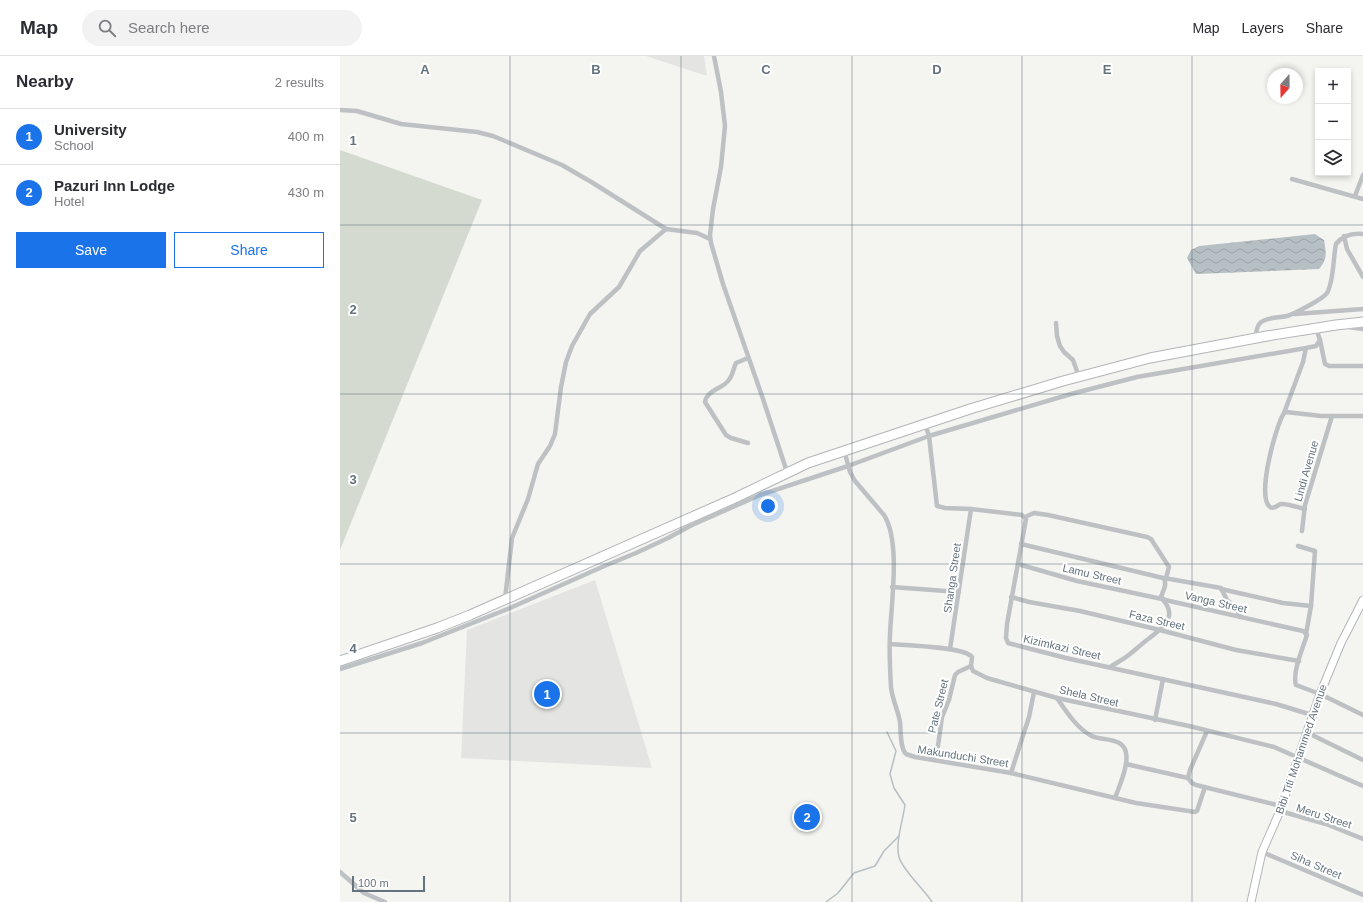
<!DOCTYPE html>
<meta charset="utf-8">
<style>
:root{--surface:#fff;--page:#f2f2f3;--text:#2b2b33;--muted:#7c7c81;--line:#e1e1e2;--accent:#1a73e8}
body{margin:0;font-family:Arial,sans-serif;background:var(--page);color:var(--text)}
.controls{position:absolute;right:12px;top:12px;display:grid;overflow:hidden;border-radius:0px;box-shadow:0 2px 6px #0003}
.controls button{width:36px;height:36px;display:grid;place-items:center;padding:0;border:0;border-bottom:1px solid var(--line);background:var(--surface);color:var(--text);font:20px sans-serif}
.compass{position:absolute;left:927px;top:12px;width:36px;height:36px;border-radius:50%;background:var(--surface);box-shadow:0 2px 6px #0003;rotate:200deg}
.scale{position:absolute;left:12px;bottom:10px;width:73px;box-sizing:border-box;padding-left:4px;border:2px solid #65737e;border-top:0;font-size:11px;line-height:14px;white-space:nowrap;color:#65737e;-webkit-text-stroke:3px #fff;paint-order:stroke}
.you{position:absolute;left:428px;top:450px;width:14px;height:14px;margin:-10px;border:3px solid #fff;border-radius:50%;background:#1a73e8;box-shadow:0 0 0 6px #1a73e833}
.badge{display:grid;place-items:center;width:26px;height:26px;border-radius:50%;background:var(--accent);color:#fff;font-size:13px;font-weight:700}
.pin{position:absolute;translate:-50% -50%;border:2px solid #fff;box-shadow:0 1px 4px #0006}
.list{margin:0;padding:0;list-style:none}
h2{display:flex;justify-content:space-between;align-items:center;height:52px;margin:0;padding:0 16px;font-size:17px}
h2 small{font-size:13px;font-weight:400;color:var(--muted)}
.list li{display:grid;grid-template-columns:26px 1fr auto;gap:12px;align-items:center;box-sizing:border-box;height:56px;padding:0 16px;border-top:1px solid var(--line)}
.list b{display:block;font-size:15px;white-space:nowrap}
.list p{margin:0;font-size:13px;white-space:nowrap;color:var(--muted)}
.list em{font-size:13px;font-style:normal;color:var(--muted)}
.actions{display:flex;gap:8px;padding:12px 16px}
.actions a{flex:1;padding:9px 0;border:1px solid var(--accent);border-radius:0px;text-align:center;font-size:14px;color:var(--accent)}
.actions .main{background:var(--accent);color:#fff}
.icon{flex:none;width:22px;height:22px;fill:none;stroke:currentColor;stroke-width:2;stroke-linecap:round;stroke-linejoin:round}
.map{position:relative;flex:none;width:1023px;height:846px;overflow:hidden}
header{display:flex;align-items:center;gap:24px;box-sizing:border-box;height:56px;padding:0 20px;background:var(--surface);border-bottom:1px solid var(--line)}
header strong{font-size:19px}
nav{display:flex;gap:22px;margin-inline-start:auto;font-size:14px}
.search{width:280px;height:36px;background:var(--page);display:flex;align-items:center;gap:10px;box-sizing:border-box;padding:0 14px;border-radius:22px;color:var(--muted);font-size:15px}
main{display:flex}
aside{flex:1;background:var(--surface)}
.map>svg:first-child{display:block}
</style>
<header>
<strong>Map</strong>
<div class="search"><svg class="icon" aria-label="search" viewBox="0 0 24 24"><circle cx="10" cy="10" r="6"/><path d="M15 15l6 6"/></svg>Search here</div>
<nav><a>Map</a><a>Layers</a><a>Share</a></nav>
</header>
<main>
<aside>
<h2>Nearby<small>2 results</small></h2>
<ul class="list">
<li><span class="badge">1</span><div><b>University</b><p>School</p></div><em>400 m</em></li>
<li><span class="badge">2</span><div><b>Pazuri Inn Lodge</b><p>Hotel</p></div><em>430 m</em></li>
</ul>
<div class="actions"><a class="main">Save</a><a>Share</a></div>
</aside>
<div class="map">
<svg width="1023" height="846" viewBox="0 0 1023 846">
<defs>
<pattern id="water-waves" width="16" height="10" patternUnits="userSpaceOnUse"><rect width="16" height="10" fill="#b6c0c4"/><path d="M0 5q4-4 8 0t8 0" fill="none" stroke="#98a0a4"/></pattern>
</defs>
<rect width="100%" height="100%" fill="#f4f4f0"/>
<g fill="#e4e5e3">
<path d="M306 0H364L367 20Z"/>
<path d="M255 524 312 712 121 702 127 574Z"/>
</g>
<path fill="#d5dad1" d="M0 94 142 144 0 494Z"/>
<path fill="url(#water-waves)" d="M975 178 984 184C986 196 988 203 979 213L856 218 847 202 851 194 859 190Z"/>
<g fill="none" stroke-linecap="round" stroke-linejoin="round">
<g stroke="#b6c0c4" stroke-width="1.5">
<path d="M547 676 556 695 550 718 554 732 565 749C563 764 555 787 559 801 563 815 584 833 592 846"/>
<path d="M486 846 498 837 514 817 535 810 544 795 559 780"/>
</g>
<g stroke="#b2b6ba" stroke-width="9">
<path id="secondary" d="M911 846 922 796 940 755 980 638 1001 587 1023 544"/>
</g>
<g stroke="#b2b5b8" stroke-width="11">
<path id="highway" d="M0 605 97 572 130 559 395 442 468 407 630 353 723 325 810 302 927 280 996 269 1023 266"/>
</g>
<g stroke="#bdc1c4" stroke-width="4.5">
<path d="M374 0 381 36 385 70 381 111 373 153 370 179 371 187 383 228 423 343 447 416"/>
<path d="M0 54 17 55 61 68 137 76 153 80 222 109 253 127 326 173 357 177 370 183"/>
<path d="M952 123 1023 143"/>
<path d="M1015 140 1023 119"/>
<path d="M1004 180 1007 193 1023 221"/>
<path d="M955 258 1023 253"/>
<path d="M716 267 717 280 720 290 724 296 733 304 739 321"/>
<path d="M1008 271 1023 273"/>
<path d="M976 272 980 284 985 308 989 310H1023"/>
<path d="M916 282C916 277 916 271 920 267 926 261 939 262 947 260 954 258 983 243 987 237 994 225 993 202 996 188 1003 179 1012 177 1023 178"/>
<path d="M408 302 396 307C393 313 393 320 388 325 382 333 367 334 365 346L386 379 391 382 408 387"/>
<path d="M944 357 963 306 966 292"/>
<path d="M585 368 589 380 597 450 605 452 631 453 682 459 686 463 667 568 666 582 668 587 726 602 936 648 972 659"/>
<path d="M504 394 510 416 515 425 544 459C561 486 551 548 550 579 549 596 550 614 551 631 552 643 558 654 560 666 561 676 560 692 566 698L575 701 671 717 796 747 855 756 857 755 865 731"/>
<path d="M965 453C960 452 946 447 941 448 937 449 934 454 930 451 916 441 936 369 944 357L946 356 981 360H1023"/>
<path d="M685 461 694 457 708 459 807 481 811 483 829 511 826 522"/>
<path d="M962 475 965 449 992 360"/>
<path d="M681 488 823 522C828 527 823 535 821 541L825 544 963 575 967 579C963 591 952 617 956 629L980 638 1023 659"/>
<path d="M958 490 975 495 971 550 966 578"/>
<path d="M678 508 737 525 822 543C842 563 816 576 802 588 798 591 794 595 790 598 784 603 776 607 770 611"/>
<path d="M824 522 881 532 887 544 897 552 900 561"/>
<path d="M552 531 619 536"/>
<path d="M881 533 943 547 971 550"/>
<path d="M671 541 689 546 740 555 820 574 896 594 959 605"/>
<path d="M165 543 172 482 188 443 198 408 210 390 215 378 221 331 226 306 232 290 250 258 279 231 300 195 326 173"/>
<path d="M550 588C565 589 625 591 632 601L631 610 633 615 647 622 717 642 849 670 934 691 1023 730"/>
<path d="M610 593 631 453"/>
<path d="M0 613 82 587 170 552 262 511 296 497 328 482 352 469 420 439 508 410 589 380 731 338 797 321 966 292 976 290 980 284"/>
<path d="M717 642C726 655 736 671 750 679 758 684 768 682 777 686 797 693 780 728 775 742"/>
<path d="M815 664 823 623"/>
<path d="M867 675 850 714 848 722 852 727 856 729 941 750"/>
<path d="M966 676 1023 704"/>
<path d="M592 703 595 699 598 690 602 661 609 644 615 619 618 616 631 610"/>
<path d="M786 708 848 722"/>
<path d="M671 717 689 661 694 636"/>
<path d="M940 755 986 768 1023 783"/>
<path d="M922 796 1023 839"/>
<path d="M0 816 24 837 45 846"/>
</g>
<use href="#secondary" stroke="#fff" stroke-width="7"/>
<use href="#highway" stroke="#fff" stroke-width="9"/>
</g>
<path fill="none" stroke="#65737e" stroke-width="1" stroke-opacity="0.55" d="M170 0V846M341 0V846M512 0V846M682 0V846M852 0V846M0 169H1023M0 338H1023M0 508H1023M0 677H1023"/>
<g text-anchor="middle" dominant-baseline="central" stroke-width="4" stroke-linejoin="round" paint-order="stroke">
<g font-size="11" fill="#65737e" stroke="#fff">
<text transform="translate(966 415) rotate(-74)">Lindi Avenue</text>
<text transform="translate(752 518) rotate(13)">Lamu Street</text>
<text transform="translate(612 522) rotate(-82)">Shanga Street</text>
<text transform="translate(876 546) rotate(13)">Vanga Street</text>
<text transform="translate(817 564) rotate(13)">Faza Street</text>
<text transform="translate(722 591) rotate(13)">Kizimkazi Street</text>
<text transform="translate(749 640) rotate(13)">Shela Street</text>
<text transform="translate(598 650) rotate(-76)">Pate Street</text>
<text transform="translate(961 693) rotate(-71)">Bibi Titi Mohammed Avenue</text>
<text transform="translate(623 700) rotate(9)">Makunduchi Street</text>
<text transform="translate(984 760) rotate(18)">Meru Street</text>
<text transform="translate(976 809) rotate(23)">Siha Street</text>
</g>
</g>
<g font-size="13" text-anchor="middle" font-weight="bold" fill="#65737e" stroke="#fff" stroke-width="4" stroke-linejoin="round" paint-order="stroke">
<text x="85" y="18">A</text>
<text x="256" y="18">B</text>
<text x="426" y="18">C</text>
<text x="597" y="18">D</text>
<text x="767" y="18">E</text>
<text x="13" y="89">1</text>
<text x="13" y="258">2</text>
<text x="13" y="428">3</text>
<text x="13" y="597">4</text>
<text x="13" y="766">5</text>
</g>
</svg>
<div class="controls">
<button>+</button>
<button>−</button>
<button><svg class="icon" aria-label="layers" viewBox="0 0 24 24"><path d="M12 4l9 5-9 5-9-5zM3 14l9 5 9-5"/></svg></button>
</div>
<svg class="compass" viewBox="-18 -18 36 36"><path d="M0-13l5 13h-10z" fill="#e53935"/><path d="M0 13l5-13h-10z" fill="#7c7c81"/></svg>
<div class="scale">100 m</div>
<div class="you"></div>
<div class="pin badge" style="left:207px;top:638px">1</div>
<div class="pin badge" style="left:467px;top:761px">2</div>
</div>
</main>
